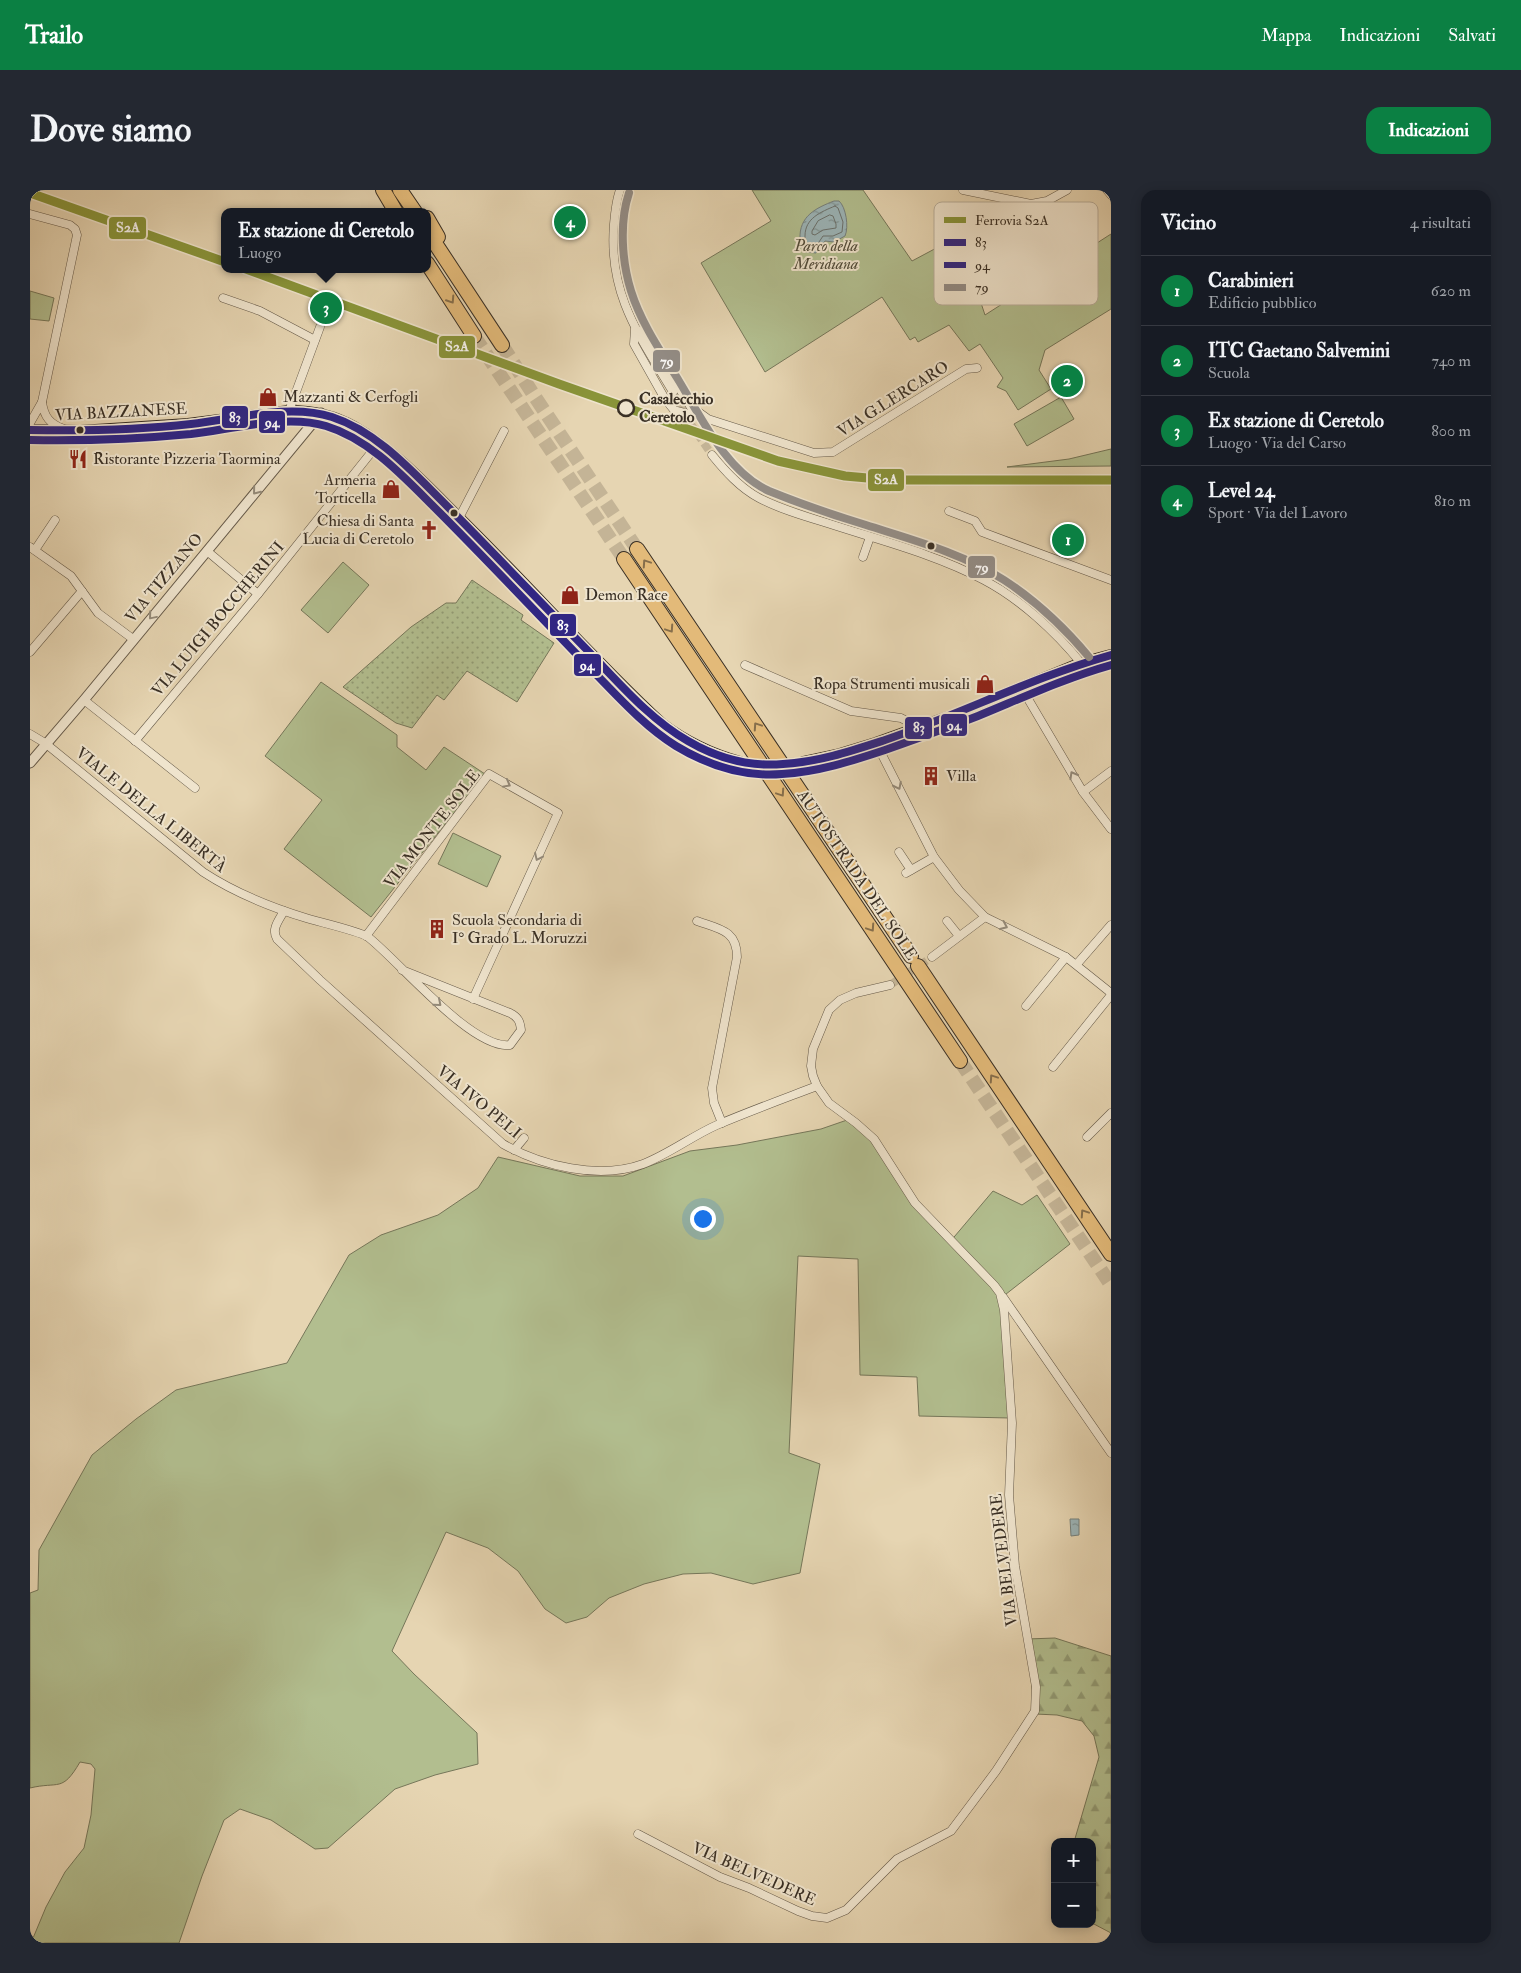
<!DOCTYPE html>
<html lang="it">
<meta charset="utf-8">
<style>
:root{--surface:#171b24;--page:#242831;--text:#f1f3f6;--muted:#9ea1a6;--line:#363941;--accent:#0b8043}
body{margin:0;font-family:"IM FELL Double Pica",serif;background:var(--page);color:var(--text)}
.controls{position:absolute;right:15px;bottom:15px;display:grid;overflow:hidden;border-radius:10px;box-shadow:0 2px 12px #0003}
.controls button{width:45px;height:45px;display:grid;place-items:center;padding:0;border:0;border-bottom:1px solid var(--line);background:var(--surface);color:var(--text);font:25px sans-serif}
.you{position:absolute;left:672px;top:1028px;width:18px;height:18px;margin:-12px;border:4px solid #fff;border-radius:50%;background:#1a73e8;box-shadow:0 0 0 8px #1a73e833}
.badge{display:grid;place-items:center;width:32px;height:32px;border-radius:50%;background:var(--accent);color:#fff;font-size:16px;font-weight:700}
.pin{position:absolute;translate:-50% -50%;border:2px solid #fff;box-shadow:0 1px 5px #0006}
.popup{position:absolute;left:191px;top:18px;width:210px;height:65px;box-sizing:border-box;display:grid;place-content:center;border-radius:10px;background:var(--surface);filter:drop-shadow(0 1px 4px #0005);font-size:16px;white-space:nowrap;color:var(--muted)}
.popup b{font-size:19px;color:var(--text)}
.popup::after{content:'';position:absolute;left:50%;top:100%;margin-left:-10px;border:10px solid transparent;border-top-color:var(--surface)}
.list{margin:0;padding:0;list-style:none}
h2{display:flex;justify-content:space-between;align-items:center;height:65px;margin:0;padding:0 20px;font-size:21px}
h2 small{font-size:16px;font-weight:400;color:var(--muted)}
.list li{display:grid;grid-template-columns:32px 1fr auto;gap:15px;align-items:center;box-sizing:border-box;height:70px;padding:0 20px;border-top:1px solid var(--line)}
.list b{display:block;font-size:19px;white-space:nowrap}
.list p{margin:0;font-size:16px;white-space:nowrap;color:var(--muted)}
.list em{font-size:16px;font-style:normal;color:var(--muted)}
.map{position:relative;flex:none;width:1081px;height:1753px;overflow:hidden;border-radius:15px}
header{display:flex;align-items:center;gap:30px;box-sizing:border-box;height:70px;padding:0 25px;background:var(--accent);color:#fff}
header strong{font-size:24px}
nav{display:flex;gap:28px;margin-inline-start:auto;font-size:18px}
.intro{display:flex;align-items:center;justify-content:space-between;box-sizing:border-box;height:120px;padding:0 30px}
h1{margin:0;font-size:35px}
.button{padding:12px 22px;border-radius:15px;background:var(--accent);color:#fff;font-size:18px;font-weight:700}
main{display:flex;gap:30px;padding:0 30px}
aside{flex:1;background:var(--surface);border-radius:15px;box-shadow:0 2px 12px #0003}
.map>svg:first-child{display:block}
</style>
<header>
<strong>Trailo</strong>
<nav><a>Mappa</a><a>Indicazioni</a><a>Salvati</a></nav>
</header>
<div class="intro"><h1>Dove siamo</h1><a class="button">Indicazioni</a></div>
<main>
<div class="map">
<svg width="1081" height="1753" viewBox="0 0 1081 1753">
<defs>
<pattern id="forest-firs" width="22" height="20" patternUnits="userSpaceOnUse" patternTransform="scale(1.25)"><rect width="22" height="20" fill="#b2be8f"/><path d="M5 1l3.5 6h-7zM16 11l3.5 6h-7z" fill="#929b75"/></pattern>
<pattern id="garden-dots" width="8" height="8" patternUnits="userSpaceOnUse" patternTransform="scale(1.25)"><rect width="8" height="8" fill="#b2be8f"/><path d="M2 2h.1M6 6h.1" fill="none" stroke="#929b75" stroke-width="1.8" stroke-linecap="round"/></pattern>
<pattern id="water-ripples" width="26" height="14" patternUnits="userSpaceOnUse" patternTransform="scale(1.25)"><rect width="26" height="14" fill="#9cb5b8"/><path d="M2 4q2-2 4 0t4 0M15 11q2-2 4 0t4 0" fill="none" stroke="#809495"/></pattern>
</defs>
<rect width="100%" height="100%" fill="#e6d5b2"/>
<filter id="stains"><feTurbulence type="fractalNoise" baseFrequency=".004" numOctaves="4"/><feColorMatrix values="0 0 0 0 .2 0 0 0 0 .09 0 0 0 0 .02 0 0 0 .5 -.17"/></filter>
<radialGradient id="worn" r=".72"><stop offset=".6" stop-color="#630" stop-opacity="0"/><stop offset="1" stop-color="#630" stop-opacity=".3"/></radialGradient>
<g fill="#b2be8f" stroke="#76775a">
<path d="M722 0H833L882 71 912 55 946 98 955 125 1081 44V119L1015 160 1009 180 1021 199 988 220 976 201 967 197 973 188 950 154 939 161 919 135 888 152 885 147 880 150 852 107 735 182 671 73 741 31Z"/>
<path d="M0 101 24 108 19 131 0 129Z"/>
<path d="M1031 207 1044 229 997 256 984 234Z"/>
<path d="M1081 259V276L977 277 1039 269Z"/>
<path d="M313 372 339 395 298 443 271 420Z"/>
<path d="M291 492 367 545V557L396 580 414 557 455 584 341 727 254 659 292 610 235 566Z"/>
<path d="M423 643 471 666 457 697 408 674Z"/>
<path d="M820 929 843 948 884 1016 919 1053 963 1001 992 1015 1007 1005 1040 1054 971 1108 980 1228 889 1226 887 1187 830 1185 828 1069 768 1066 759 1263 790 1274 770 1383 723 1394 681 1383 653 1384 614 1394 579 1408 557 1427 536 1433 515 1419 488 1381 458 1358 416 1342 362 1461 384 1484 447 1543 448 1574 405 1585 365 1599 298 1658 285 1659 241 1630 210 1619 194 1630 172 1686 149 1753H1L16 1717 35 1682 54 1658 61 1625 65 1579 61 1574 50 1572C32 1603 29 1591 0 1598V1403L8 1400 9 1360 62 1265 106 1229 146 1200 257 1173 319 1065 351 1045 408 1025 448 998 468 967 550 986H593L660 961 707 955 791 939Z"/>
</g>
<path fill="url(#forest-firs)" stroke="#76775a" d="M1025 1448 1081 1466V1743L1062 1733V1652H1044L1069 1567 1064 1546 1052 1531 1027 1525 1005 1524 997 1449Z"/>
<path fill="url(#garden-dots)" stroke="#76775a" d="M442 390 493 425 491 430 524 453 487 512 437 481 414 510 407 505 382 538 366 533 313 497 381 437 416 413H426Z"/>
<g fill="url(#water-ripples)" stroke="#75807d">
<path d="M804 11H809C816 17 819 37 815 46L804 52 795 51 786 63 776 62C771 58 770 55 770 49 769 26 786 18 804 11Z"/>
<path d="M1040 1329H1049V1345L1041 1346Z"/>
</g>
<g fill="none" stroke-linecap="round" stroke-linejoin="round">
<g stroke="#6b726e" stroke-width="1">
<path d="M805 16 808 18 813 32 812 42 803 46H793L785 58H778C775 54 775 51 775 46 775 28 791 22 805 16Z"/>
<path d="M800 25 803 26 806 34V38L793 40 785 45 782 44V41L788 31Z"/>
</g>
<g stroke="#c4b496" stroke-width="8" stroke-dasharray="8 4" stroke-linecap="butt">
<path d="M643 202 660 233 682 265"/>
<path d="M860 795 902 767"/>
</g>
<path stroke="#c4b496" stroke-width="10" stroke-dasharray="10 5" stroke-linecap="butt" d="M710 572 744 574 773 572"/>
<g stroke="#c4b496" stroke-width="14" stroke-dasharray="14 7" stroke-linecap="butt">
<path d="M444 146 594 369"/>
<path d="M472 155 503 204 607 359"/>
<path d="M930 871 1081 1095"/>
</g>
<g stroke="#655948" stroke-width="9">
<g id="minor">
<path d="M590 0C586 11 585 22 584 34 578 104 609 145 643 202"/>
<path d="M933 0 1001 14 1017 11 1037 0"/>
<path d="M1077 0 1081 5"/>
<path d="M0 24 40 35 45 39 47 45 12 212"/>
<path d="M193 108 230 121 285 150"/>
<path d="M259 221 290 137"/>
<path d="M678 229 660 216 616 144 605 139 604 154 635 209 644 220 678 229 784 263 803 262 936 179 947 178"/>
<path d="M0 233 12 212C14 227 20 234 34 239"/>
<path d="M682 265C695 281 710 298 729 308 750 319 774 326 797 333 849 350 905 364 954 390 990 409 1025 441 1051 473"/>
<path d="M919 321 945 331 952 342 1081 390"/>
<path d="M429 328 474 241"/>
<path d="M0 357 41 386 68 423 103 449"/>
<path d="M5 360 25 330"/>
<path d="M177 361 228 404"/>
<path d="M833 367 840 347"/>
<path d="M0 462 52 401"/>
<path d="M715 475 821 521 871 528 888 537"/>
<path d="M991 497 1053 602 1081 639"/>
<path d="M54 510 165 598"/>
<path d="M0 544 15 553 173 682C205 703 240 717 276 728 289 732 329 741 338 747 369 771 442 860 480 855L491 840C490 831 488 827 480 823L372 780"/>
<path d="M105 551 228 404 348 254"/>
<path d="M846 553 904 667 929 700 955 727 1036 767 1081 803"/>
<path d="M1053 602 1081 581"/>
<path d="M869 662 881 680"/>
<path d="M876 683 904 667"/>
<path d="M254 721C249 730 241 739 247 749L290 790 473 954C512 976 569 990 613 974 639 964 662 946 687 935 720 921 753 909 787 896"/>
<path d="M667 731C689 739 707 740 707 767L682 898 684 913 692 933"/>
<path d="M917 731 929 746"/>
<path d="M336 746 459 584 528 623 443 809"/>
<path d="M902 767 955 727"/>
<path d="M1047 774 1081 735"/>
<path d="M996 816 1036 767"/>
<path d="M1023 877 1081 805"/>
<path d="M1057 947 1081 923"/>
<path d="M484 960 494 948"/>
<path d="M973 1107 1081 1263"/>
<path d="M608 1644 690 1687 719 1698 768 1721 782 1726 797 1728 816 1720 867 1669 921 1641 966 1581 1005 1521 1006 1497 985 1376 979 1305 982 1233 974 1120 970 1103 964 1095 885 1013 844 949 826 933 799 913 787 896 783 886 781 876 783 859 799 820 810 810 826 803 860 795"/>
</g>
</g>
<g stroke="#655948" stroke-width="11">
<path id="tertiary" d="M0 573 54 510 291 223"/>
</g>
<g stroke="#3a3025" stroke-width="12">
<g id="secondary">
<path d="M0 240 50 241 158 234 259 221C283 221 303 225 324 237 361 258 395 294 425 324 495 392 560 467 632 534 656 552 681 564 710 572"/>
<path d="M773 572 810 564 846 553 924 525 1051 473 1081 465"/>
</g>
</g>
<g stroke="#3a3025" stroke-width="16">
<g id="motorway">
<path d="M353 0 366 22"/>
<path d="M370 0 385 22"/>
<path d="M397 28 408 47"/>
<path d="M397 41 472 155"/>
<path d="M397 73 444 146"/>
<path d="M607 359 881 766"/>
<path d="M594 369 930 871"/>
<path d="M888 776 1081 1064"/>
</g>
</g>
<use href="#minor" stroke="#efe4cd" stroke-width="8"/>
<use href="#tertiary" stroke="#efe4cd" stroke-width="9"/>
<use href="#secondary" stroke="#efe4cd" stroke-width="10"/>
<use href="#motorway" stroke="#e3ba79" stroke-width="14"/>
<g stroke="#efe4cd" stroke-width="11">
<path id="bus-1" d="M0 240C54 241 108 240 161 234 206 229 259 213 302 227 345 241 379 278 410 309 461 360 511 413 561 464 591 495 621 530 658 551 687 568 719 577 753 574 788 572 821 561 855 550 931 524 1003 487 1081 465"/>
</g>
<g stroke="#efe4cd" stroke-width="11">
<path id="bus-2" d="M0 250C54 251 108 249 161 244 202 239 257 224 296 236 339 249 373 286 404 317 455 368 505 421 555 473 584 502 612 535 646 556 679 576 715 587 752 584 788 582 822 571 855 560 886 549 917 538 948 526 992 508 1035 488 1081 475"/>
</g>
<g stroke="#efe4cd" stroke-width="11">
<path id="bus-3" d="M599 3C589 33 592 72 601 101 611 133 631 162 649 191 672 229 697 282 739 301 771 314 803 325 836 335 883 350 932 363 974 390 1006 411 1034 437 1059 467"/>
</g>
<use href="#bus-1" stroke="#312783" stroke-width="8"/>
<use href="#bus-2" stroke="#312783" stroke-width="8"/>
<use href="#bus-3" stroke="#938d87" stroke-width="8"/>
<g stroke="#efe4cd" stroke-width="12">
<g id="rail-1">
<path d="M0 3 195 72"/>
<path d="M216 79 529 194 748 271 815 286 860 290H1081"/>
</g>
</g>
<use href="#rail-1" stroke="#899439" stroke-width="9"/>
</g>
<defs><path id="oneway-chevron" d="M-2-3.5L2.5 0L-2 3.5" fill="none" stroke-width="1.6" stroke-linecap="round" stroke-linejoin="round" transform="scale(1.25)"/></defs>
<g stroke="#866e4b">
<use href="#oneway-chevron" transform="translate(421 110) rotate(57)"/>
<use href="#oneway-chevron" transform="translate(616 373) rotate(-124)"/>
<use href="#oneway-chevron" transform="translate(640 439) rotate(56)"/>
<use href="#oneway-chevron" transform="translate(727 536) rotate(-124)"/>
<use href="#oneway-chevron" transform="translate(751 603) rotate(56)"/>
<use href="#oneway-chevron" transform="translate(841 738) rotate(56)"/>
<use href="#oneway-chevron" transform="translate(963 888) rotate(-124)"/>
<use href="#oneway-chevron" transform="translate(1054 1023) rotate(-124)"/>
</g>
<g stroke="#948a79">
<use href="#oneway-chevron" transform="translate(226 301) rotate(129)"/>
<use href="#oneway-chevron" transform="translate(122 426) rotate(130)"/>
<use href="#oneway-chevron" transform="translate(1043 585) rotate(-120)"/>
<use href="#oneway-chevron" transform="translate(477 594) rotate(29)"/>
<use href="#oneway-chevron" transform="translate(868 596) rotate(63)"/>
<use href="#oneway-chevron" transform="translate(508 667) rotate(115)"/>
<use href="#oneway-chevron" transform="translate(974 736) rotate(24)"/>
<use href="#oneway-chevron" transform="translate(408 813) rotate(41)"/>
</g>
<defs>
<g id="shop-bare" transform="scale(1.5)"><path d="M-5-2.5h2.3a2.7 3.5 0 0 1 5.4 0H5L5.5 6h-11ZM-1.5-2.5h3a1.5 2.3 0 0 0-3 0Z" fill="#8f2418" stroke="#efe4cd" stroke-width="2.5" paint-order="stroke"/></g>
<g id="restaurant-bare" transform="scale(1.5)"><path d="M-5-6h1v4h1v-4h1v4h1v-4h1v5L-1.5 .5V6h-2V.5L-5-1ZM5-6V6H3V1.5H1.5Q1.5-4 5-6Z" fill="#8f2418" stroke="#efe4cd" stroke-width="2.5" paint-order="stroke"/></g>
<g id="church-bare" transform="scale(1.5)"><path d="M-1.2-6h2.4v3.5h3.3v2.4h-3.3V6h-2.4V-.1h-3.3v-2.4h3.3Z" fill="#8f2418" stroke="#efe4cd" stroke-width="2.5" paint-order="stroke"/></g>
<g id="building-bare" transform="scale(1.5)"><path d="M-4-6H4V6H1V3H-1V6H-4ZM-2.5-4.3h1.7v1.8h-1.7ZM.8-4.3h1.7v1.8H.8ZM-2.5-1h1.7V.8h-1.7ZM.8-1h1.7V.8H.8Z" fill="#8f2418" stroke="#efe4cd" stroke-width="2.5" paint-order="stroke"/></g>
</defs>
<g fill-rule="evenodd">
<use href="#shop-bare" x="238" y="207"/>
<use href="#restaurant-bare" x="48" y="269"/>
<use href="#shop-bare" x="361" y="299"/>
<use href="#church-bare" x="399" y="340"/>
<use href="#shop-bare" x="540" y="405"/>
<use href="#shop-bare" x="955" y="494"/>
<use href="#building-bare" x="901" y="586"/>
<use href="#building-bare" x="407" y="739"/>
</g>
<circle fill="#efe4cd" stroke="#3a3025" stroke-width="2.5" cx="596" cy="218" r="8"/>
<g fill="#3a3025" stroke="#efe4cd" stroke-width="2">
<circle cx="50" cy="240" r="4.5"/>
<circle cx="424" cy="323" r="4.5"/>
<circle cx="901" cy="356" r="4.5"/>
</g>
<g text-anchor="middle" dominant-baseline="central" stroke-width="4" stroke-linejoin="round" paint-order="stroke">
<g font-size="16" font-style="italic" fill="#524c3a" stroke="#efe4cd">
<text x="796" y="56">Parco della<tspan x="796" dy="18">Meridiana</tspan></text>
</g>
<g font-size="16" fill="#3a3025" stroke="#efe4cd" text-anchor="start">
<text x="253" y="207">Mazzanti &amp; Cerfogli</text>
<text x="63" y="269">Ristorante Pizzeria Taormina</text>
<text x="346" y="290" text-anchor="end">Armeria<tspan x="346" dy="18">Torticella</tspan></text>
<text x="384" y="331" text-anchor="end">Chiesa di Santa<tspan x="384" dy="18">Lucia di Ceretolo</tspan></text>
<text x="555" y="405">Demon Race</text>
<text x="940" y="494" text-anchor="end">Ropa Strumenti musicali</text>
<text x="916" y="586">Villa</text>
<text x="422" y="730">Scuola Secondaria di<tspan x="422" dy="18">I° Grado L. Moruzzi</tspan></text>
</g>
<g font-size="16" font-weight="bold" fill="#3a3025" stroke="#efe4cd" text-anchor="start">
<text x="609" y="209">Casalecchio<tspan x="609" dy="18">Ceretolo</tspan></text>
</g>
<g font-size="16" fill="#3a3025" stroke="#efe4cd">
<text transform="translate(863 209) rotate(-32)">VIA G.LERCARO</text>
<text transform="translate(91 222) rotate(-3)">VIA BAZZANESE</text>
<text transform="translate(134 388) rotate(-50)">VIA TIZZANO</text>
<text transform="translate(188 429) rotate(-50)">VIA LUIGI BOCCHERINI</text>
<text transform="translate(121 620) rotate(39)">VIALE DELLA LIBERTÀ</text>
<text transform="translate(402 639) rotate(-52)">VIA MONTE SOLE</text>
<text transform="translate(827 685) rotate(56)">AUTOSTRADA DEL SOLE</text>
<text transform="translate(449 912) rotate(40)">VIA IVO PELI</text>
<text transform="translate(974 1370) rotate(-97)">VIA BELVEDERE</text>
<text transform="translate(724 1684) rotate(24)">VIA BELVEDERE</text>
</g>
</g>
<rect x="904" y="12" width="164" height="103" rx="8" fill="#efe4cd" stroke="#b9ae9b" stroke-width="1"/>
<rect x="914" y="27" width="22" height="6" fill="#899439"/>
<rect x="914" y="49" width="22" height="7" fill="#312783"/>
<rect x="914" y="72" width="22" height="6" fill="#312783"/>
<rect x="914" y="94" width="22" height="7" fill="#938d87"/>
<g font-size="14" fill="#3a3025">
<text x="945" y="35">Ferrovia S2A</text>
<text x="945" y="57">83</text>
<text x="945" y="80">94</text>
<text x="945" y="102">79</text>
</g>
<g stroke="#efe4cd" stroke-width="2">
<rect x="78" y="26" width="39" height="24" rx="5" fill="#899439"/>
<rect x="408" y="145" width="38" height="24" rx="5" fill="#899439"/>
<rect x="622" y="159" width="29" height="24" rx="5" fill="#938d87"/>
<rect x="191" y="215" width="28" height="24" rx="5" fill="#312783"/>
<rect x="228" y="220" width="28" height="24" rx="5" fill="#312783"/>
<rect x="837" y="278" width="38" height="24" rx="5" fill="#899439"/>
<rect x="937" y="365" width="29" height="24" rx="5" fill="#938d87"/>
<rect x="519" y="423" width="28" height="24" rx="5" fill="#312783"/>
<rect x="543" y="463" width="29" height="24" rx="5" fill="#312783"/>
<rect x="910" y="523" width="28" height="24" rx="5" fill="#312783"/>
<rect x="874" y="526" width="29" height="24" rx="5" fill="#312783"/>
</g>
<g font-size="14" text-anchor="middle" font-weight="bold" fill="#fff">
<text x="98" y="42">S2A</text>
<text x="427" y="161">S2A</text>
<text x="637" y="176">79</text>
<text x="205" y="232">83</text>
<text x="242" y="237">94</text>
<text x="856" y="294">S2A</text>
<text x="952" y="382">79</text>
<text x="533" y="440">83</text>
<text x="557" y="480">94</text>
<text x="924" y="540">94</text>
<text x="889" y="542">83</text>
</g>
<rect width="100%" height="100%" filter="url(#stains)"/>
<rect width="100%" height="100%" fill="url(#worn)"/>
</svg>
<div class="controls">
<button>+</button>
<button>−</button>
</div>
<div class="you"></div>
<div class="pin badge" style="left:1038px;top:350px">1</div>
<div class="pin badge" style="left:1037px;top:191px">2</div>
<div class="pin badge" style="left:296px;top:118px">3</div>
<div class="popup"><b>Ex stazione di Ceretolo</b>Luogo</div>
<div class="pin badge" style="left:540px;top:32px">4</div>
</div>
<aside>
<h2>Vicino<small>4 risultati</small></h2>
<ul class="list">
<li><span class="badge">1</span><div><b>Carabinieri</b><p>Edificio pubblico</p></div><em>620 m</em></li>
<li><span class="badge">2</span><div><b>ITC Gaetano Salvemini</b><p>Scuola</p></div><em>740 m</em></li>
<li><span class="badge">3</span><div><b>Ex stazione di Ceretolo</b><p>Luogo · Via del Carso</p></div><em>800 m</em></li>
<li><span class="badge">4</span><div><b>Level 24</b><p>Sport · Via del Lavoro</p></div><em>810 m</em></li>
</ul>
</aside>
</main>
